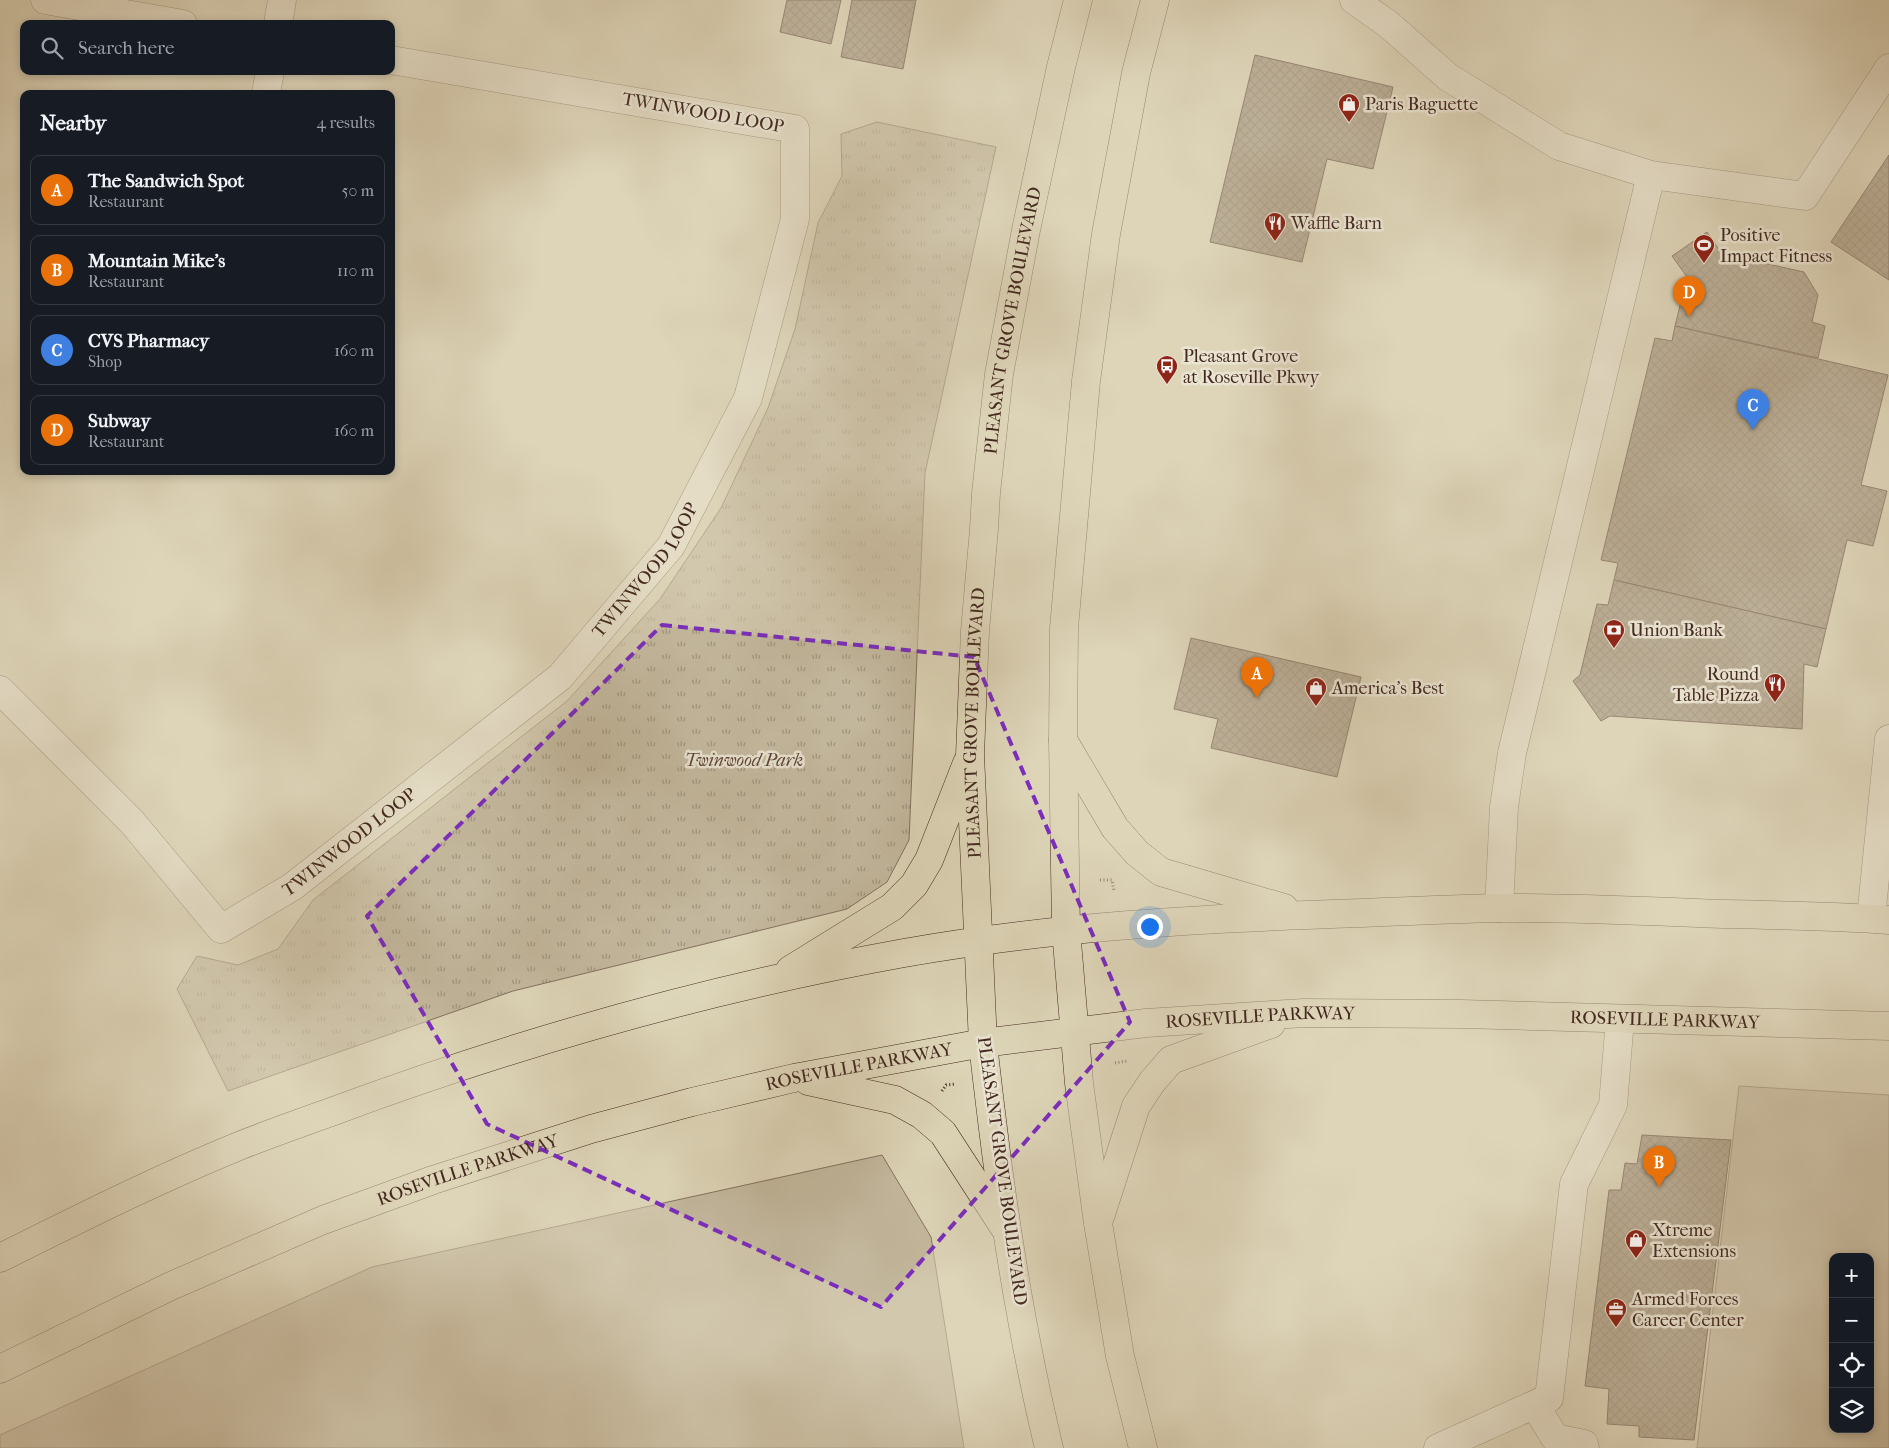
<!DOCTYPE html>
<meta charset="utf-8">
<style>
:root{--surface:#171b24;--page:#242831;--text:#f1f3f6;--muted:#9ea1a6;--line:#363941;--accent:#7c3aed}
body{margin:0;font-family:"IM FELL French Canon",serif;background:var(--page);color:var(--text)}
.controls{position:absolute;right:15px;bottom:15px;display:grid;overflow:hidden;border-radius:10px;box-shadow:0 2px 8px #0003}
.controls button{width:45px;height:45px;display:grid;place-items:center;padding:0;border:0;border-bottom:1px solid var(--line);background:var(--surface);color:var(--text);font:25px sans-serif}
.you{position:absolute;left:1149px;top:926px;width:18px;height:18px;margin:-12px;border:4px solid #fff;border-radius:50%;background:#1a73e8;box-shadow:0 0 0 8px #1a73e833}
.badge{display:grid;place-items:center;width:32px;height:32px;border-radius:50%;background:var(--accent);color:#fff;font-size:16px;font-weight:700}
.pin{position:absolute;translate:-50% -41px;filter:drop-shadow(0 1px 2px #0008)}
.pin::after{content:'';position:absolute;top:26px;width:18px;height:15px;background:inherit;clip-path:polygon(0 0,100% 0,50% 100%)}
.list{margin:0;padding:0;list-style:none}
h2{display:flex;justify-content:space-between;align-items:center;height:65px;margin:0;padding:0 20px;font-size:21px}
h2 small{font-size:16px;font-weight:400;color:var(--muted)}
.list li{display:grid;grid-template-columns:32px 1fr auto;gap:15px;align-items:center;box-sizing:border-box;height:70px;margin:0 10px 10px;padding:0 10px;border:1px solid var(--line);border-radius:10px}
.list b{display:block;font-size:19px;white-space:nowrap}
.list p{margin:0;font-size:16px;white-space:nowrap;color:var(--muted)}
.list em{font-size:16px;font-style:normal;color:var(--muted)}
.icon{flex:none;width:28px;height:28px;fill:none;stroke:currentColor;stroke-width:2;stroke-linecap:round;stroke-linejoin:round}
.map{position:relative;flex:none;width:1889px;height:1448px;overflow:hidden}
.search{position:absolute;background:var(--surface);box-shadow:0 2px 8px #0003;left:20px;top:20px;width:375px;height:55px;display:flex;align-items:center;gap:12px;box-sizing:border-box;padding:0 18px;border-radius:10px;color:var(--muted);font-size:19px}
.panel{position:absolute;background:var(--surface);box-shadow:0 2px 8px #0003;left:20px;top:90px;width:375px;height:385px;border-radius:10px}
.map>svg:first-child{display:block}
</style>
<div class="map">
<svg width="1889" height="1448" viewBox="0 0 1889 1448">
<defs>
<pattern id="park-tufts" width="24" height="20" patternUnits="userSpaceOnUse" patternTransform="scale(1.25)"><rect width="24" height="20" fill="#c4b99f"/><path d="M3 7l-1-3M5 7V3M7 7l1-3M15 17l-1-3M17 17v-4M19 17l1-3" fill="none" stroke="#a19681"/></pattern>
<pattern id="building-cross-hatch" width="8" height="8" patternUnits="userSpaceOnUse" patternTransform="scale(1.25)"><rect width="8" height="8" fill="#948370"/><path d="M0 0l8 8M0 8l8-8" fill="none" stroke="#7a6b5c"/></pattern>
</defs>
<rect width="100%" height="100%" fill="#ded6b9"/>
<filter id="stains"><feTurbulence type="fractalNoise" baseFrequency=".004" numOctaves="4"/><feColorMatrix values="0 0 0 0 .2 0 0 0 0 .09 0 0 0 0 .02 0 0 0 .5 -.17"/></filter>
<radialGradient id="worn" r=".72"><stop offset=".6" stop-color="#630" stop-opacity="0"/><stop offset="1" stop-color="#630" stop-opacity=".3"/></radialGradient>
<g fill="#c4b99f" stroke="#847160" fill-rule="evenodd">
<path d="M1739 1086 1889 1095V1448H1697ZM1833 1257H1870V1429H1833Z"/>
<path d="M882 1155 931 1237 964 1448H0V1435L372 1267Z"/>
</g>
<path fill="url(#park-tufts)" stroke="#847160" d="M877 122 996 147 925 473 909 840 887 882 847 909 513 991 228 1091 177 989 197 956 238 965 278 949 313 900 567 701 660 599 721 508 768 408 795 329 818 223 842 176 841 134Z"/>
<g fill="url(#building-cross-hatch)" stroke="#442920">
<path d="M787 0H841L831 44 780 32Z"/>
<path d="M852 0H916L903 69 841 57Z"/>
<path d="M1255 55 1393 87 1373 169 1327 159 1302 262 1210 242Z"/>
<path d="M1889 155V280L1831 242Z"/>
<path d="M1707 232 1722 254 1804 272 1818 295 1812 322 1825 326 1818 358 1675 326 1687 277 1672 256Z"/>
<path d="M1675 326 1888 375 1861 485 1887 491 1873 546 1847 540 1826 629 1614 580 1618 563 1601 560 1655 338 1672 341Z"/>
<path d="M1614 580 1826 629 1817 667 1804 664 1802 729 1610 716 1601 721 1573 681 1580 675 1597 604 1608 605Z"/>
<path d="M1191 638 1361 677 1337 777 1211 748 1218 719 1174 709Z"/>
<path d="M1642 1135 1731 1140 1694 1440 1639 1437V1426L1607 1424 1609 1389 1585 1386 1609 1190H1621L1625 1163 1637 1164Z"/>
</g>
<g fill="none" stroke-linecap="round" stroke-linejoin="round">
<g stroke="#6a5446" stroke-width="29">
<g id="minor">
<path d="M45 0 183 24"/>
<path d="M1354 0 1388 24 1448 77 1559 146 1651 175 1805 196 1889 68"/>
<path d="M278 24 282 0"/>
<path d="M266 94 270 71"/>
<path id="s1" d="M0 690 132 822 221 929 292 887 560 677 671 546 748 398 795 219V129L391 60"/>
<path d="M1499 908 1504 807 1512 753 1651 175"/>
<path d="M1871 918 1889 739"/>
<path d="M1535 1405 1555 1438 1584 1444 1585 1448"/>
<path d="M1438 1448 1549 1398 1574 1184 1613 1105 1620 1019"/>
</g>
</g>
<g stroke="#442920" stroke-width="29">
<g id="major">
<path d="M1063 740 1115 828 1137 853 1161 872 1284 908"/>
<path d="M790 970 892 907 914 885 929 860 967 763"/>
<path d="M808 1081 895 1100 922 1115 943 1133 1004 1227"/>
<path d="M1100 1217 1136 1106 1152 1082 1171 1060 1271 1024"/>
<path d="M0 1258C79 1219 158 1179 239 1146 269 1134 300 1123 331 1112 517 1043 709 988 904 953 1055 926 1209 918 1362 913 1407 911 1453 909 1498 908 1573 907 1648 911 1723 914 1778 915 1834 916 1889 920"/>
<path id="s2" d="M0 1369 171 1286 323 1220 433 1180 591 1129 692 1102 794 1078 983 1043 1146 1023 1304 1013 1461 1014 1889 1026"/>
<path id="s3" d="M1049 1448C1026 1353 1010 1257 997 1160 992 1121 987 1082 983 1043L970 755 975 631 984 529 986 493 999 374 1026 230 1061 67 1078 0"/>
<path d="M1143 1448 1120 1356 1098 1223 1079 1083 1066 930 1063 740 1064 628 1086 381 1106 234 1136 73 1155 0"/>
</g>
</g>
<g stroke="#442920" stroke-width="3" stroke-dasharray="1 2.5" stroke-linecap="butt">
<path d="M1100 880H1112L1114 891"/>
<path d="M1115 1063 1127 1061"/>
<path d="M942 1091 946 1085 956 1084"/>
</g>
<use href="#minor" stroke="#eae4d2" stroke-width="28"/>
<use href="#major" stroke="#ded6b9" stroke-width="28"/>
</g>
<path d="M0 0H1889V1448H0ZM662 625 974 657 1130 1022 881 1307 487 1124 367 916Z" fill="#ded6b9" fill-opacity=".55" fill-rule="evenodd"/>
<path fill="none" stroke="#7b2cbf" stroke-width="4" stroke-dasharray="10 6" stroke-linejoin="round" d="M662 625 974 657 1130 1022 881 1307 487 1124 367 916Z"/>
<defs>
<g id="shop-pin" transform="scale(1.125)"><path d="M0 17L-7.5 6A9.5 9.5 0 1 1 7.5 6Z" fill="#8f2418" stroke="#eae4d2"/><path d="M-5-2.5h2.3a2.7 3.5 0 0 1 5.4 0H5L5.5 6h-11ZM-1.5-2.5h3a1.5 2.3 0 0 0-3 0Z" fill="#fff"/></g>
<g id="restaurant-pin" transform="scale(1.125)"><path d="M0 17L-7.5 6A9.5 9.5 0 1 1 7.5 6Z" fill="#8f2418" stroke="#eae4d2"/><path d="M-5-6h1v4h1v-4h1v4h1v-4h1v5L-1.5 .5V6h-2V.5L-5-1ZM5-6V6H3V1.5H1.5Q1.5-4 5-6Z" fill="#fff"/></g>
<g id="stadium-pin" transform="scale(1.125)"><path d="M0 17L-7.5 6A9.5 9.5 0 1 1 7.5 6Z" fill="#8f2418" stroke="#eae4d2"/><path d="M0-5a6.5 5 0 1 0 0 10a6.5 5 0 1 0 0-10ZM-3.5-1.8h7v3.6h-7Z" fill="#fff"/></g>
<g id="bus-pin" transform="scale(1.125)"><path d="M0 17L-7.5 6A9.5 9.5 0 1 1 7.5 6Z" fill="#8f2418" stroke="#eae4d2"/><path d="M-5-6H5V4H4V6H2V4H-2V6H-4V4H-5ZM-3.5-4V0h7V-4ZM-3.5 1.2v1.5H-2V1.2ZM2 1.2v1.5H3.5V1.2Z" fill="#fff"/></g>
<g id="bank-pin" transform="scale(1.125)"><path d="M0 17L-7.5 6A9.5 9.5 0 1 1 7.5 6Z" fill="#8f2418" stroke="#eae4d2"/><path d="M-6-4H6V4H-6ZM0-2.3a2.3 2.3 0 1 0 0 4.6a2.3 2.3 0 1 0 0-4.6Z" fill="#fff"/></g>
<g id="office-pin" transform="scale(1.125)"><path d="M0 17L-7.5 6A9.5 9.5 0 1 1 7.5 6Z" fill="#8f2418" stroke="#eae4d2"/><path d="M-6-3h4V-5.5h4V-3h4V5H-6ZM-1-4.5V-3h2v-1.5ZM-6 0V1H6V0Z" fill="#fff"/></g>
</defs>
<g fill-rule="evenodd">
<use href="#shop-pin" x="1349" y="104"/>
<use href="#restaurant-pin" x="1275" y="223"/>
<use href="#stadium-pin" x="1704" y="245"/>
<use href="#bus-pin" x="1167" y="366"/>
<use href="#bank-pin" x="1614" y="630"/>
<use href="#restaurant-pin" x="1775" y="684"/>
<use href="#shop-pin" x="1316" y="688"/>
<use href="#shop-pin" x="1636" y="1240"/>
<use href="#office-pin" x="1616" y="1309"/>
</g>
<g text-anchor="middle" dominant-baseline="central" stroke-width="5" stroke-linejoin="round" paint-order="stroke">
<g font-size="18" fill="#442920" stroke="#eae4d2" text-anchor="start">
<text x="1365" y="104">Paris Baguette</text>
<text x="1291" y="223">Waffle Barn</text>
<text x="1720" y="235">Positive<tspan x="1720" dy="21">Impact Fitness</tspan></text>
<text x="1183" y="356">Pleasant Grove<tspan x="1183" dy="21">at Roseville Pkwy</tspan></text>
<text x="1630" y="630">Union Bank</text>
<text x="1759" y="674" text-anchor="end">Round<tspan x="1759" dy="21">Table Pizza</tspan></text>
<text x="1332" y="688">America's Best</text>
<text x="1652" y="1230">Xtreme<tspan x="1652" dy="21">Extensions</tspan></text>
<text x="1632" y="1299">Armed Forces<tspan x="1632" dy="21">Career Center</tspan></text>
</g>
<g font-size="18" fill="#442920" stroke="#eae4d2">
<text transform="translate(703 113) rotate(10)">TWINWOOD LOOP</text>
<text stroke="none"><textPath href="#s3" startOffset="1136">PLEASANT GROVE BOULEVARD</textPath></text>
<text stroke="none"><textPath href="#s1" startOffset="886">TWINWOOD LOOP</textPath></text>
<text stroke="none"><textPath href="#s3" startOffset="731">PLEASANT GROVE BOULEVARD</textPath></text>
<text stroke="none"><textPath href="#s1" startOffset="481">TWINWOOD LOOP</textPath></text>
<text stroke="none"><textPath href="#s2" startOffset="1319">ROSEVILLE PARKWAY</textPath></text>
<text stroke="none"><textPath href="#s2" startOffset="1724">ROSEVILLE PARKWAY</textPath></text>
<text stroke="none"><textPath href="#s2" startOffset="914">ROSEVILLE PARKWAY</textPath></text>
<text stroke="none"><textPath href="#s2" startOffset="509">ROSEVILLE PARKWAY</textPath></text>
<text transform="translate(1002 1171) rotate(82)">PLEASANT GROVE BOULEVARD</text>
</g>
<g font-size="18" font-style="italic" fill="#5e4639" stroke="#eae4d2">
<text x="744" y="760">Twinwood Park</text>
</g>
</g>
<rect width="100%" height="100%" filter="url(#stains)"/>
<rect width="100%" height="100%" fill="url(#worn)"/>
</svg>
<div class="controls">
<button>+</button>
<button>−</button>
<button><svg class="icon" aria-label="locate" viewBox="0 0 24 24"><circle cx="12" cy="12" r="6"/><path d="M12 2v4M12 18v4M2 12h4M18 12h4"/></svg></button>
<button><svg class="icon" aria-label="layers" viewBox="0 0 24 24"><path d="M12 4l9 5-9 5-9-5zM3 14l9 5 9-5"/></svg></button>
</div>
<div class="you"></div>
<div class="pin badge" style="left:1257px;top:698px;background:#e8710a">A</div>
<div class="pin badge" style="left:1659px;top:1187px;background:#e8710a">B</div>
<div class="pin badge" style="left:1753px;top:430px;background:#3f7fe0">C</div>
<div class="pin badge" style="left:1689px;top:317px;background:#e8710a">D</div>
<div class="search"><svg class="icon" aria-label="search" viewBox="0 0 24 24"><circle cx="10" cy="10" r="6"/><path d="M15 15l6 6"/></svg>Search here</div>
<section class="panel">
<h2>Nearby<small>4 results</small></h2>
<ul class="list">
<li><span class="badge" style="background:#e8710a">A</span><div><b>The Sandwich Spot</b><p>Restaurant</p></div><em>50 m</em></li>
<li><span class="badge" style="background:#e8710a">B</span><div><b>Mountain Mike's</b><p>Restaurant</p></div><em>110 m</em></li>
<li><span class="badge" style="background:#3f7fe0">C</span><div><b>CVS Pharmacy</b><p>Shop</p></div><em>160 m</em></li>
<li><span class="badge" style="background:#e8710a">D</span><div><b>Subway</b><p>Restaurant</p></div><em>160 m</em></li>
</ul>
</section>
</div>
